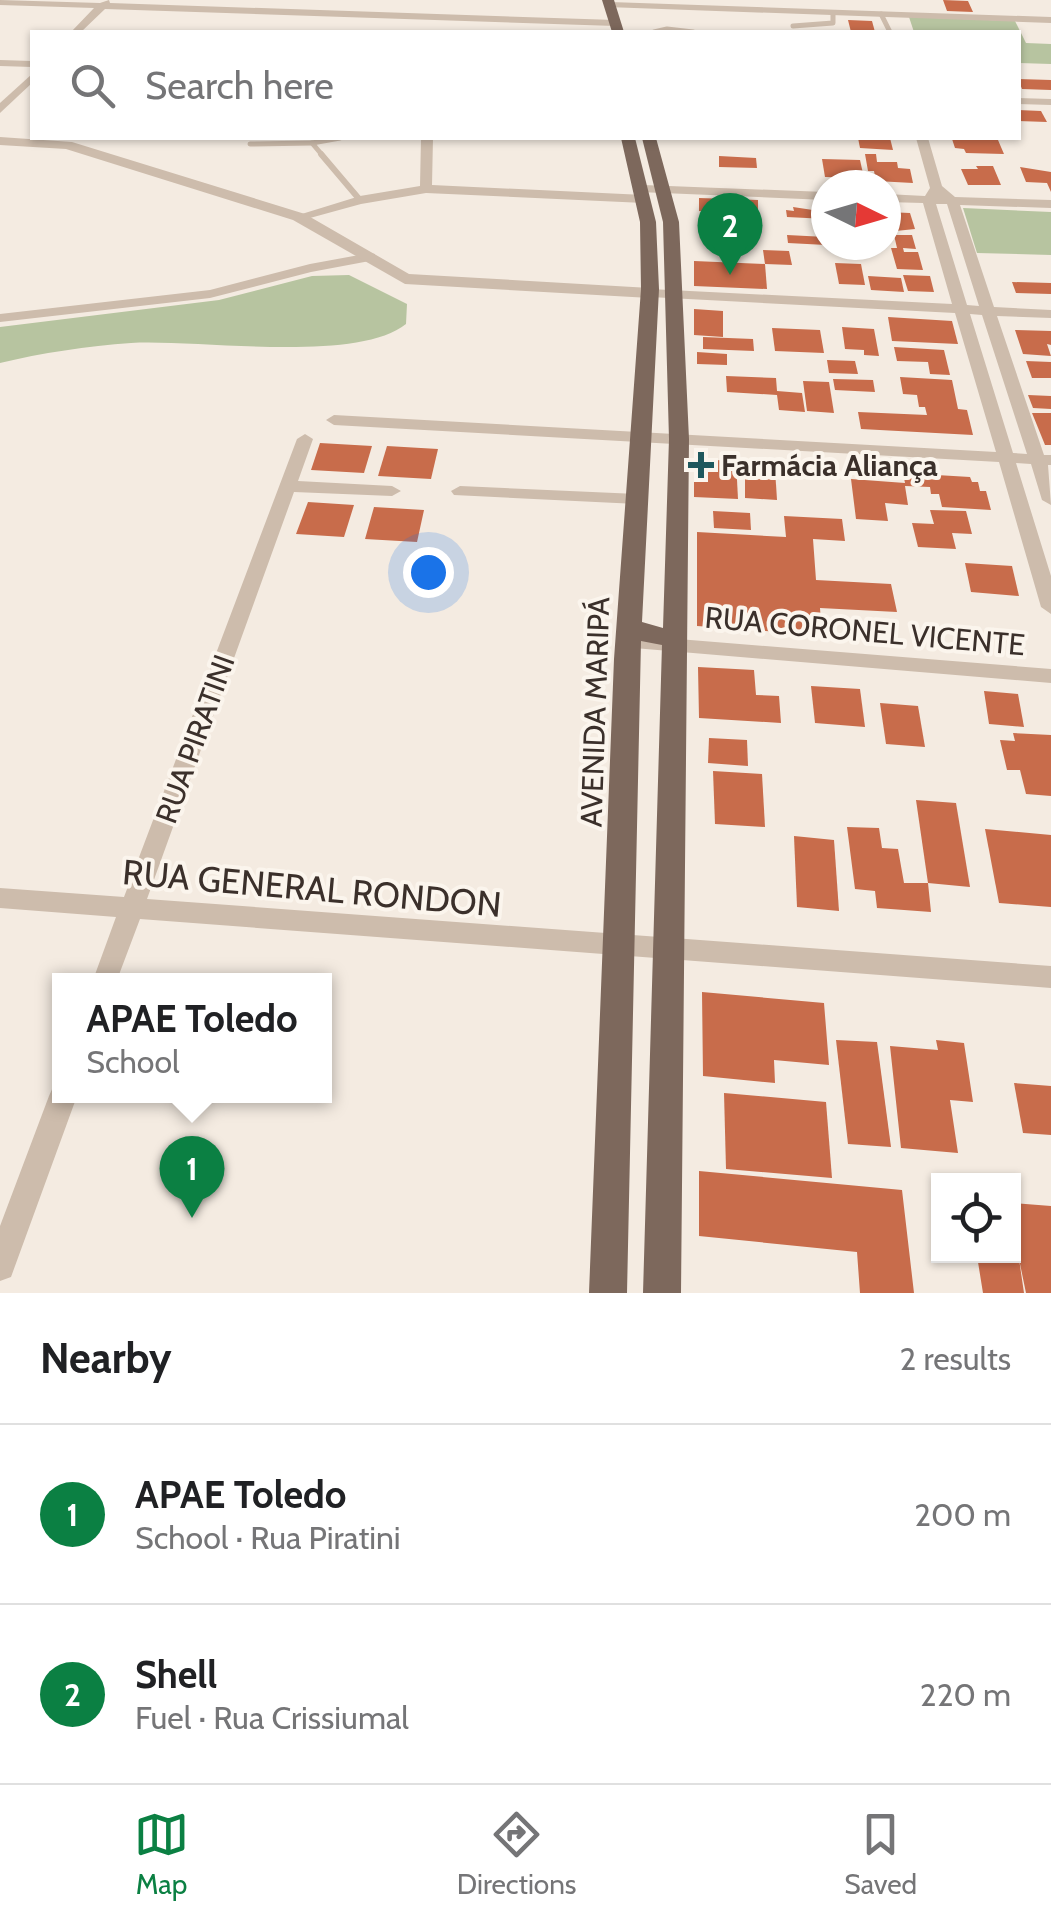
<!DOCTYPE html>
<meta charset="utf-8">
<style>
:root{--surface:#fff;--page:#f6f6f6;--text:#202124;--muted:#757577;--line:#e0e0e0;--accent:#0b8043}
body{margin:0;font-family:Cabin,sans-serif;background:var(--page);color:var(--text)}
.controls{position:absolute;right:30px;bottom:30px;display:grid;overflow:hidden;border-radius:0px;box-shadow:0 2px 8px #0004}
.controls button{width:90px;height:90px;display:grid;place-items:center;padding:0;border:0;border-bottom:2px solid var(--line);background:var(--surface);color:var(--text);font:50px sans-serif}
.compass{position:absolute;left:811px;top:170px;width:90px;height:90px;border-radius:50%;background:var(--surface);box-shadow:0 2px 8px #0004;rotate:95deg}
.you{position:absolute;left:428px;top:572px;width:35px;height:35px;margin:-25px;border:8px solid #fff;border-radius:50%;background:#1a73e8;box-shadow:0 0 0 15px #1a73e833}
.badge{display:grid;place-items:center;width:65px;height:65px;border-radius:50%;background:var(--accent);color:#fff;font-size:32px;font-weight:700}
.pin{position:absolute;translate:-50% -82px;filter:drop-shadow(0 2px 5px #0008)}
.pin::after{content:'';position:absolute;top:52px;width:35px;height:30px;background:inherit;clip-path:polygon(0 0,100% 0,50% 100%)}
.popup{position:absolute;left:52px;top:973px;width:280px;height:130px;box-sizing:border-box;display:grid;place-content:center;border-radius:0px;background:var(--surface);filter:drop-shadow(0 2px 8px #0005);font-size:32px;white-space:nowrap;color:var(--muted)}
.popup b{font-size:38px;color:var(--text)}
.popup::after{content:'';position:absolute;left:50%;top:100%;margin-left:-20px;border:20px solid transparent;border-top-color:var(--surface)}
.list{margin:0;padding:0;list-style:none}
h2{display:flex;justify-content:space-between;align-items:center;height:130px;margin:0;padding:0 40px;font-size:42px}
h2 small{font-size:32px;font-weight:400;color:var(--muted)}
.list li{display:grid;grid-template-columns:65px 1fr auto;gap:30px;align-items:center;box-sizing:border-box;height:180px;padding:0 40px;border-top:2px solid var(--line)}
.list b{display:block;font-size:38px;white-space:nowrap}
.list p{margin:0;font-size:32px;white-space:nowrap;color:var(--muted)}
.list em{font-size:32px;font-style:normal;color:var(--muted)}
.icon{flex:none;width:55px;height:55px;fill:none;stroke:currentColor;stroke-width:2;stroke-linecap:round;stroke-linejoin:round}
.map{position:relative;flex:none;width:1051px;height:1293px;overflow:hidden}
.search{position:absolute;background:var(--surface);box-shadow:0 2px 8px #0004;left:30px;right:30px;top:30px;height:110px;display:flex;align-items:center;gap:25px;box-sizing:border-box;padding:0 35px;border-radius:0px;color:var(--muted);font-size:38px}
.sheet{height:490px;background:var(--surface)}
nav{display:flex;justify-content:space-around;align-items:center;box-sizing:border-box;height:140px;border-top:2px solid var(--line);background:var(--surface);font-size:28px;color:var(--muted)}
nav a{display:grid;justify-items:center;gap:5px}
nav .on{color:var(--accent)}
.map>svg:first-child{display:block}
</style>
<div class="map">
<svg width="1051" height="1293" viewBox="0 0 1051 1293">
<rect width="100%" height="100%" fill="#f4ebe1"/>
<g fill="#b7c4a0">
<path d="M909 17 1015 21 1026 43 1051 44V64L1019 63 1018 32H914Z"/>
<path d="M963 208 1051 212V255L977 253Z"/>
<path d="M349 275 407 304 406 324C356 364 197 339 131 343 88 346 41 353 0 363V327L219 300 312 276Z"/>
</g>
<g fill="#c86c4b">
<path d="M943 0 968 1 973 12 947 11Z"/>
<path d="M848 20 872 21 875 32H851Z"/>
<path d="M1018 79 1051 80V90L1022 89Z"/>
<path d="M1018 110 1041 111 1047 122 1018 121Z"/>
<path d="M858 138H890L893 150 860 148Z"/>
<path d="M952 139 998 140 1004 154 966 153 964 149 955 148Z"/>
<path d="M865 154H876L877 162H897L898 168 910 169 913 183 876 181 874 171H868Z"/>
<path d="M719 156 756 158 757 168 719 167Z"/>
<path d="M822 159 860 160 864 178 825 177Z"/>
<path d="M976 166H993L1001 185H968L961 169H978Z"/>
<path d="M1020 167 1051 172V192L1047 183 1026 182Z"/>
<path d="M699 198 758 200V210L737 209 738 218 711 217V212L699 211Z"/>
<path d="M793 207 826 212V219L787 217 786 210 794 211Z"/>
<path d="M886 212 910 213 915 229 886 232Z"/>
<path d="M711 222 749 223 751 238 712 237Z"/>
<path d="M787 235 826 237V245L788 243Z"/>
<path d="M894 235H912L916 249 903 248 904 252H918L923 270 897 269 891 248H897Z"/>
<path d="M712 240 746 241 747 250 713 249Z"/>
<path d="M763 250 789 251 792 265 765 264Z"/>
<path d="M694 261 765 264 767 289 694 286Z"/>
<path d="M835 263 861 264 865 285 839 284Z"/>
<path d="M903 275 930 276 934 292 908 291Z"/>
<path d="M868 276 901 278 904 292 871 290Z"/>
<path d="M1012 282 1051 283V294L1016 293Z"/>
<path d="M694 309 723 311V337L694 335Z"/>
<path d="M888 317 952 321 958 344 892 341Z"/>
<path d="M842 327 874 329 879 356 864 355V350L845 349Z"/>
<path d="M772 328 820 330 824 353 775 351Z"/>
<path d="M1015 330 1051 331V345L1047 344 1051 356 1023 354Z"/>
<path d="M703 337 753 339 754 351 703 349Z"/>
<path d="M894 347 944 350 950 375 930 374 928 362 897 361Z"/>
<path d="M697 352 727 354V365L697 364Z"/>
<path d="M827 360 855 361 858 374 829 373Z"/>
<path d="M1026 361 1051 362V378H1032Z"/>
<path d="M726 376 776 378 777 391 802 393 805 412 779 410 777 395 727 392Z"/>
<path d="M900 377 952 380 958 409 967 410 973 435 861 429 858 412 927 415 925 407H919L917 395 903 394Z"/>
<path d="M833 379 873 380 875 392 835 390Z"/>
<path d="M803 381 829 382 834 413 807 411Z"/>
<path d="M1028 395 1051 396V409L1033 408Z"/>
<path d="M1032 413H1051V445H1045Z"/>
<path d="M320 443 372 446 364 473 311 470Z"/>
<path d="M387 446 438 449 431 479 378 476Z"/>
<path d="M694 459 736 461 738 499 694 497Z"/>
<path d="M745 467 775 469 777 500 745 498Z"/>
<path d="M903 473 970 477 972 482H978L980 491H986L991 510 942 507 939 494H931L930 487 905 486 908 505 885 503 888 521 856 519 851 479 905 483Z"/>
<path d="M308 502 354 505 344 537 296 534Z"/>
<path d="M374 507 424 510 417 542 365 539Z"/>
<path d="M930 510 966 511 972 534 952 533 956 549 918 547 912 523 934 524Z"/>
<path d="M713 511 750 513 751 530 714 528Z"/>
<path d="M784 516 842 519 845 541 813 539 816 580 891 584 897 612 820 608 822 635 697 626V532L786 537Z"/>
<path d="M965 563 1012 566 1019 596 971 592Z"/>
<path d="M698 667 754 670 756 695 779 696 781 723 699 718Z"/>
<path d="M811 686 860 689 865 727 815 723Z"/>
<path d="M984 691 1018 694 1024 727 989 724Z"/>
<path d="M880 703 918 706 925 747 886 744Z"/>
<path d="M1013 733 1051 735V796L1026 794 1020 770H1007L1000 740 1015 741Z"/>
<path d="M709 738 747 740 748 766 708 763Z"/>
<path d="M713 771 762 774 765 827 715 824Z"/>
<path d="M916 800 956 803 970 887 928 883Z"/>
<path d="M847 827 879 828 882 848 898 849 904 883H928L931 912 877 908 875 891 855 889Z"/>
<path d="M985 829 1051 835V907L999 903Z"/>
<path d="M794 836 834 840 839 911 797 907Z"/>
<path d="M702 992 824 1003 829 1065 774 1060 775 1083 703 1076Z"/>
<path d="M836 1040 877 1042 891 1147 848 1144Z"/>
<path d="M936 1040 964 1043 973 1102 950 1100 958 1153 901 1148 890 1046 938 1050Z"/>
<path d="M1014 1083 1051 1086V1135L1023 1133Z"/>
<path d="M724 1093 826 1102 832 1178 726 1169Z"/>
<path d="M699 1171 902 1190 914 1293H860L857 1252 699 1236Z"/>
<path d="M1014 1203 1051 1206V1293H1026L1019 1259 1024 1293H983L977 1256H1014V1251H1018Z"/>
</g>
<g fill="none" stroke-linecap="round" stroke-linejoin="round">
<g stroke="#cdbcac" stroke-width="5">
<path d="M881 14 890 32"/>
<path d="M793 26 833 23V13"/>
<path d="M654 32 667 29 693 32"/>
<path d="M250 144 312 143"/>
<path d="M323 156 312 143 340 138"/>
</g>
<path stroke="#cdbcac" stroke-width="6" d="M321 154 360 200"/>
<g fill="#cdbcac" fill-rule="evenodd">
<path d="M0 0 100 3 109 0 110 3 615 20 620 23 615 26 105 9 81 32H71L94 8 0 5Z"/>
<path d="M610 2 1051 17V23L607 7Z"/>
<path d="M0 60 32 61V67L0 66Z"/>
<path d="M32 74V83L0 113V103Z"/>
<path d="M1018 98 1051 99V105L1018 104Z"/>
<path d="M421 138H433L432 185 644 195 650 199 644 203 426 193 361 204 299 221 292 217 360 196 420 186Z"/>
<path d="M916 138H928L942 186 955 197 1051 200V208L960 205 994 307 1051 310V318L997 316 1044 455H1051V465H1048L1051 505 1042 500 1031 464 1016 463 1051 576V614L1041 607 999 462 334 425 326 420 334 415 996 452 955 313 650 297 643 293 650 289 952 304 923 203 886 202V194L925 196 930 188ZM936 204H947L979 306 967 305ZM970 314 982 315 1027 454 1013 453Z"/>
<path d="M643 185 826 192V200L639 192 637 189Z"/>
<path d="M370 253 375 254V260L311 272 210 298 0 322V314L210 290 310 264Z"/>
<path d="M305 434 313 439 298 481 392 486 401 491 392 496 294 492 147 899 1051 966V988L140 919 117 980H93L116 917 0 908V888L124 897 297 439Z"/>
<path d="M460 486 637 494 646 499 637 504 454 495 451 491Z"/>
<path d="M629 635 1051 669V683L622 647 619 642 622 637Z"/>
<path d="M59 1085V1096H77L15 1266 11 1277 0 1281V1226L49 1096 53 1087Z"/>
</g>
<path fill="#cdbcac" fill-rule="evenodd" d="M0 137 72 142 305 214 409 274 650 288 659 293 650 298 405 284 293 220 66 149 0 145Z"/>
<g fill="#7d685c" fill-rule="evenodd">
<path d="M602 0H614L624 32H612Z"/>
<path d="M621 138H635L656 222 659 289 642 622 663 628 669 439 663 222 642 138H656L679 222 689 439 681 1293H643L662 645 641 641 627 1293H589L614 659 641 289 640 222Z"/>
</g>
</g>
<path fill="#1f585d" stroke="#fbf5ed" stroke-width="4" d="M696 450h10v10h10v10h-10v10h-10v-10h-10v-10h10z"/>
<g text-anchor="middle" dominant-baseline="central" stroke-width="8" stroke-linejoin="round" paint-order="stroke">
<g font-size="30" font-weight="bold" fill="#3b302b" stroke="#fbf5ed" text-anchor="start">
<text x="721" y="465">Farmácia Aliança</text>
</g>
<g font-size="30" fill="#3b302b" stroke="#fbf5ed">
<text transform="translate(865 631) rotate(5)">RUA CORONEL VICENTE</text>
<text transform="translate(595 712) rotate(-88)">AVENIDA MARIPÁ</text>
<text transform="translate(195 739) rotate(-70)">RUA PIRATINI</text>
</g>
<g font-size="35" fill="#3b302b" stroke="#fbf5ed">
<text transform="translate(312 888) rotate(5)">RUA GENERAL RONDON</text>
</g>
</g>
</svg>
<div class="controls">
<button><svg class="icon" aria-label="locate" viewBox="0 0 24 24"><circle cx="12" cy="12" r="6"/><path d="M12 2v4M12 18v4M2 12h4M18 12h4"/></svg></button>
</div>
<svg class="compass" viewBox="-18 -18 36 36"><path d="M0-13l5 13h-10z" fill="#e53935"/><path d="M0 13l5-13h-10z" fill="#757577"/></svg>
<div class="you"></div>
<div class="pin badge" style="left:192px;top:1218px">1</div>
<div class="popup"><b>APAE Toledo</b>School</div>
<div class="pin badge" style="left:730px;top:275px">2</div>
<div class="search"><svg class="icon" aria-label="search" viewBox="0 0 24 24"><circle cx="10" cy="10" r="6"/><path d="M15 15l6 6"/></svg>Search here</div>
</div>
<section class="sheet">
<h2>Nearby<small>2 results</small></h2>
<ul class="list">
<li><span class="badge">1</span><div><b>APAE Toledo</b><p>School · Rua Piratini</p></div><em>200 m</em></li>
<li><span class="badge">2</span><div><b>Shell</b><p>Fuel · Rua Crissiumal</p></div><em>220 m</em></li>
</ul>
</section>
<nav>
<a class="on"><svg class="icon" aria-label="map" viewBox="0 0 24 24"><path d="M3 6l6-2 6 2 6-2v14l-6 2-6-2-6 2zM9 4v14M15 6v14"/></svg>Map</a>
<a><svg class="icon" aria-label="directions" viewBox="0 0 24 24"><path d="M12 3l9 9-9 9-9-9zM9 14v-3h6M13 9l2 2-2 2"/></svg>Directions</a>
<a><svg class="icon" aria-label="saved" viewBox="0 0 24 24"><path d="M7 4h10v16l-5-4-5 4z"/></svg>Saved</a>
</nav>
